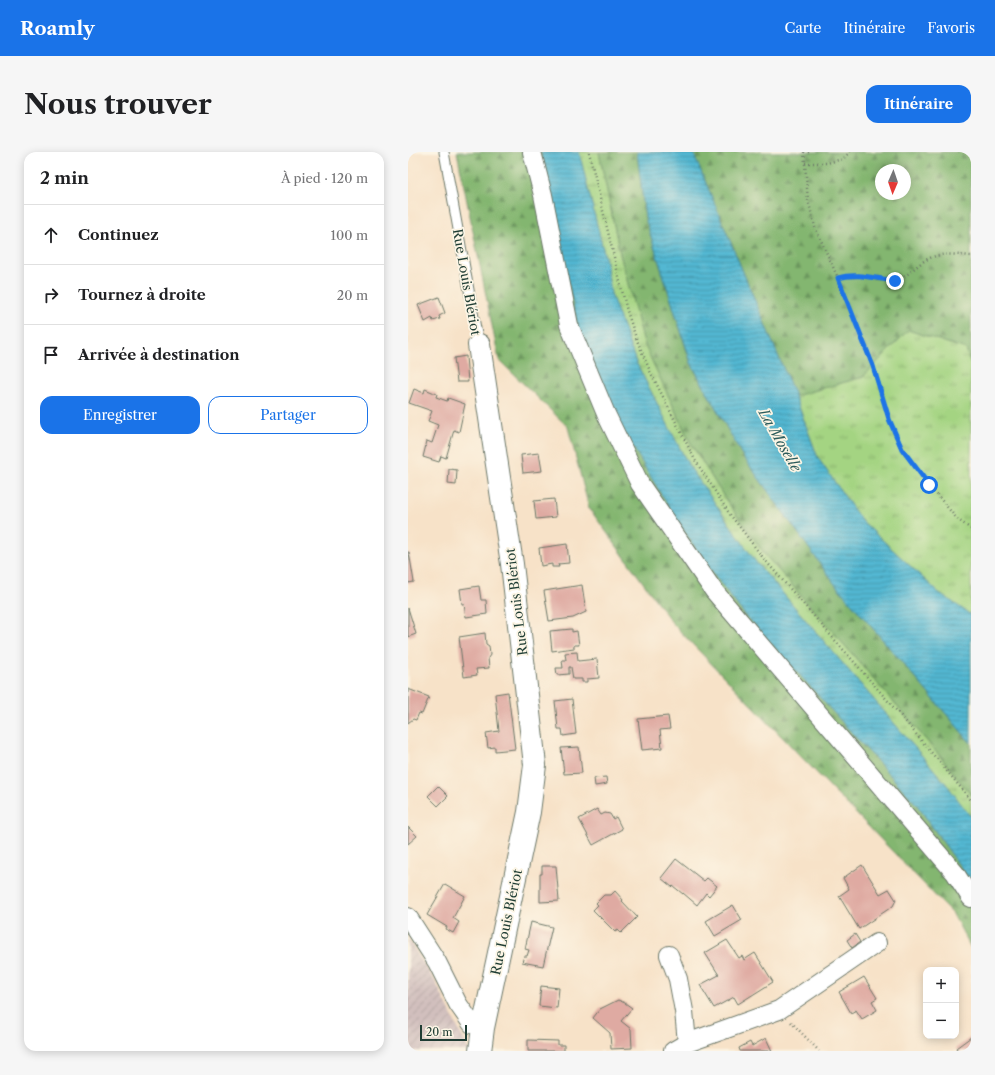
<!DOCTYPE html>
<html lang="fr">
<meta charset="utf-8">
<style>
:root{--surface:#fff;--page:#f6f6f6;--text:#202124;--muted:#757577;--line:#e0e0e0;--accent:#1a73e8}
body{margin:0;font-family:"Libre Caslon Text",serif;background:var(--page);color:var(--text)}
.controls{position:absolute;right:12px;bottom:12px;display:grid;overflow:hidden;border-radius:8px;box-shadow:0 2px 10px #0003}
.controls button{width:36px;height:36px;display:grid;place-items:center;padding:0;border:0;border-bottom:1px solid var(--line);background:var(--surface);color:var(--text);font:20px sans-serif}
.compass{position:absolute;left:467px;top:12px;width:36px;height:36px;border-radius:50%;background:var(--surface);box-shadow:0 2px 10px #0003;rotate:182deg}
.scale{position:absolute;left:12px;bottom:10px;width:47px;box-sizing:border-box;padding-left:4px;border:2px solid #1f3d34;border-top:0;font-size:11px;line-height:14px;white-space:nowrap;color:#1f3d34;-webkit-text-stroke:3px #fcf5e5;paint-order:stroke}
.stop{position:absolute;width:12px;height:12px;margin:-9px;border:3px solid #1a73e8;border-radius:50%;background:#fff}
.stop.end{background:#1a73e8;border-color:#fff;box-shadow:0 1px 4px #0008}
.list{margin:0;padding:0;list-style:none}
h2{display:flex;justify-content:space-between;align-items:center;height:52px;margin:0;padding:0 16px;font-size:17px}
h2 small{font-size:13px;font-weight:400;color:var(--muted)}
.list li{display:grid;grid-template-columns:26px 1fr auto;gap:12px;align-items:center;box-sizing:border-box;height:60px;padding:0 16px;border-top:1px solid var(--line)}
.list b{display:block;font-size:15px;white-space:nowrap}
.list em{font-size:13px;font-style:normal;color:var(--muted)}
.actions{display:flex;gap:8px;padding:12px 16px}
.actions a{flex:1;padding:9px 0;border:1px solid var(--accent);border-radius:12px;text-align:center;font-size:14px;color:var(--accent)}
.actions .main{background:var(--accent);color:#fff}
.icon{flex:none;width:22px;height:22px;fill:none;stroke:currentColor;stroke-width:2;stroke-linecap:round;stroke-linejoin:round}
.map{position:relative;flex:none;width:563px;height:899px;overflow:hidden;border-radius:12px}
header{display:flex;align-items:center;gap:24px;box-sizing:border-box;height:56px;padding:0 20px;background:var(--accent);color:#fff}
header strong{font-size:19px}
nav{display:flex;gap:22px;margin-inline-start:auto;font-size:14px}
.intro{display:flex;align-items:center;justify-content:space-between;box-sizing:border-box;height:96px;padding:0 24px}
h1{margin:0;font-size:28px}
.button{padding:10px 18px;border-radius:12px;background:var(--accent);color:#fff;font-size:14px;font-weight:700}
main{display:flex;gap:24px;padding:0 24px}
aside{flex:1;background:var(--surface);border-radius:12px;box-shadow:0 2px 10px #0003}
.map>svg:first-child{display:block}
</style>
<header>
<strong>Roamly</strong>
<nav><a>Carte</a><a>Itinéraire</a><a>Favoris</a></nav>
</header>
<div class="intro"><h1>Nous trouver</h1><a class="button">Itinéraire</a></div>
<main>
<aside>
<h2>2 min<small>À pied · 120 m</small></h2>
<ul class="list">
<li><svg class="icon" aria-label="ahead" viewBox="0 0 24 24"><path d="M12 20V5M6 11l6-6 6 6"/></svg><div><b>Continuez</b></div><em>100 m</em></li>
<li><svg class="icon" aria-label="right" viewBox="0 0 24 24"><path d="M7 20v-9h11M14 6l5 5-5 5"/></svg><div><b>Tournez à droite</b></div><em>20 m</em></li>
<li><svg class="icon" aria-label="arrive" viewBox="0 0 24 24"><path d="M6 21V4h12l-3 4 3 4H6"/></svg><div><b>Arrivée à destination</b></div></li>
</ul>
<div class="actions"><a class="main">Enregistrer</a><a>Partager</a></div>
</aside>
<div class="map">
<svg width="563" height="899" viewBox="0 0 563 899">
<defs>
<pattern id="industrial-furrows" width="10" height="10" patternUnits="userSpaceOnUse"><rect width="10" height="10" fill="#d1bfbd"/><path d="M-1 1l2-2M0 10L10 0M9 11l2-2" fill="none" stroke="#a99c9a"/></pattern>
<pattern id="grass-tufts" width="24" height="20" patternUnits="userSpaceOnUse"><rect width="24" height="20" fill="#a4d482"/><path d="M3 7l-1-3M5 7V3M7 7l1-3M15 17l-1-3M17 17v-4M19 17l1-3" fill="none" stroke="#85ad6b"/></pattern>
<pattern id="forest-firs" width="22" height="20" patternUnits="userSpaceOnUse"><rect width="22" height="20" fill="#83b670"/><path d="M5 1l3.5 6h-7zM16 11l3.5 6h-7z" fill="#6b955d"/></pattern>
<pattern id="water-rules" width="6" height="5" patternUnits="userSpaceOnUse"><rect width="6" height="5" fill="#53b7d2"/><path d="M0 2.5h6" fill="none" stroke="#4496ab"/></pattern>
</defs>
<rect width="100%" height="100%" fill="#fcf5e5"/>
<filter id="ink" filterUnits="userSpaceOnUse"><feTurbulence type="fractalNoise" baseFrequency=".025" numOctaves="2"/><feDisplacementMap in="SourceGraphic" scale="8" xChannelSelector="R" yChannelSelector="G"/><feConvolveMatrix kernelMatrix="1 2 1 2 8 2 1 2 1" color-interpolation-filters="sRGB"/></filter>
<filter id="wash" filterUnits="userSpaceOnUse"><feTurbulence type="fractalNoise" baseFrequency=".012" numOctaves="4" result="noise"/><feDisplacementMap in="SourceGraphic" scale="16" xChannelSelector="R" yChannelSelector="G"/><feGaussianBlur stdDeviation="0.9" result="paint"/><feColorMatrix in="noise" values="0 0 0 0 0 0 0 0 0 0 0 0 0 0 0 0 0 1.4 0 .05"/><feComposite in="paint" operator="in"/></filter>
<g filter="url(#wash)">
<rect width="100%" height="100%" fill="#f7e2c8"/>
<path fill="url(#industrial-furrows)" d="M0 787 27 829 61 899H0Z"/>
<g fill="url(#grass-tufts)" stroke="#62885b">
<path d="M171 0H191L212 102 237 194 282 290 318 348 359 405 446 504 531 603 563 643V667L539 633 348 410 281 314 228 210 203 142 198 109Z"/>
<path d="M500 178 558 197 563 212V463L530 440 453 368 410 306 387 244 455 225Z"/>
</g>
<g fill="url(#forest-firs)" stroke="#517a52" fill-rule="evenodd">
<path d="M49 0H133L265 362 296 409 332 457 509 653 563 730V796L545 762 265 472 181 356 160 275 91 208Z"/>
<path d="M191 0H229L237 66 283 212 334 303 426 431 563 591V643L531 603 446 504 359 405 318 348 282 290 237 194 212 102Z"/>
<path d="M285 0H563V212L558 197 500 178 455 225 387 244ZM473 18H497V42H473Z"/>
</g>
<g fill="url(#water-rules)" stroke="#397a83">
<path d="M133 0H171L198 109 203 142 228 210 281 314 348 410 539 633 563 665V730L509 653 332 457 296 409 265 362 210 270 170 176Z"/>
<path d="M229 0H285L387 244 410 306 453 368 530 440 563 463V591L426 431 334 303 283 211 237 66Z"/>
</g>
<g id="blocks">
<g fill="#dfaaa2">
<path d="M31 145 37 161 31 164 32 167 25 169 24 166 17 170 10 153Z"/>
<path d="M58 204 60 230H49L46 206Z"/>
<path d="M6 237 16 241 17 237 29 242 28 245 39 249 40 246 57 252 51 280 46 278 38 306 33 304 31 310 15 305 19 289 24 291 30 273 20 269 24 259 1 251Z"/>
<path d="M131 301 134 319 115 321 113 303Z"/>
<path d="M41 317 49 318 48 333 40 332Z"/>
<path d="M146 347 148 365 128 367 126 349Z"/>
<path d="M159 392 161 411 150 412 151 415H144V412L133 414 131 396Z"/>
<path d="M0 400H1L6 430 0 431Z"/>
<path d="M174 433 178 460 165 466 141 469 136 439Z"/>
<path d="M71 434 73 448H78L79 462 58 465 56 452H54L52 437Z"/>
<path d="M0 456 8 482 0 485Z"/>
<path d="M164 477V480L169 479 171 493H166V496L144 499 142 479Z"/>
<path d="M77 481 78 492 81 494 82 503 80 506 81 516 68 517 69 523 56 525 51 485Z"/>
<path d="M169 500 170 509 189 507 191 526 179 527V530H174V527H165L163 515H161V522L149 523 148 516H155L154 508H158L157 501Z"/>
<path d="M0 537 21 545 14 562 11 561 8 568 5 567 0 571Z"/>
<path d="M100 540 107 597 87 599V595L80 596 78 581 91 579 87 542Z"/>
<path d="M164 547 168 582 155 584 154 577H150L147 549Z"/>
<path d="M260 564 262 577 252 578 254 596 234 598 230 567Z"/>
<path d="M171 595 174 621 156 622 153 596Z"/>
<path d="M198 625 199 632 187 634 186 626Z"/>
<path d="M30 634 40 644 30 654 20 644Z"/>
<path d="M189 657 193 663 197 661 202 662 205 667 208 665 214 677 185 693 171 667Z"/>
<path d="M0 675 9 684 0 692Z"/>
<path d="M268 707 296 729 299 726 309 734 301 744 298 741 289 753 275 741V742L265 734 264 735 253 726Z"/>
<path d="M454 713 472 742 481 737 488 748 485 754 451 777 431 744 441 737 435 726Z"/>
<path d="M134 714H148L151 749 132 750V722H134Z"/>
<path d="M37 732 57 744 45 766 51 770 45 781 38 777 39 775 19 763Z"/>
<path d="M207 739 215 748 214 749 229 765 213 781 210 778 207 780 185 758 190 753 188 751 196 743H203Z"/>
<path d="M325 753 334 768 307 784 298 769Z"/>
<path d="M123 770 144 775 135 814 114 810 116 804H119L121 798 117 797Z"/>
<path d="M447 782 452 790 444 796 439 788Z"/>
<path d="M319 788 331 806 334 804 336 808 347 801 365 830 330 852 326 845 306 856 292 833 311 823 297 801Z"/>
<path d="M456 825 469 846 464 849 469 858 454 867 448 858 443 861 431 840Z"/>
<path d="M133 834 151 836 149 856 131 854Z"/>
<path d="M210 848 217 851 224 856 213 869 223 877 224 896 203 897 202 881 185 866 192 857Z"/>
<path d="M563 885V899H550L548 896Z"/>
<path d="M358 886 364 899H332L331 896 342 890 344 894Z"/>
<path d="M120 888 150 889V893H156V899H120Z"/>
</g>
</g>
</g>
<g filter="url(#ink)">
<use href="#blocks" fill-opacity="0" stroke="#6b7768" stroke-width="1"/>
<g fill="none" stroke-linecap="round" stroke-linejoin="round">
<g stroke="#6b7768" stroke-width="11">
<path id="lane" d="M36 0 71 193"/>
</g>
<g stroke="#6b7768" stroke-width="20">
<g id="street">
<path d="M124 0 135 43 161 173 198 262 232 332 306 439 547 721 563 746"/>
<path d="M0 765 29 810 50 852 64 872 75 876"/>
<path d="M261 803 270 827 276 859 279 891"/>
<path d="M265 899 279 891 371 858 469 791"/>
</g>
</g>
<g stroke="#6b7768" stroke-width="24">
<path id="secondary" d="M71 193 104 412 127 613 121 660 75 876 72 899"/>
</g>
<g stroke="#6b7768" stroke-width="2.5" stroke-dasharray="1 3" stroke-linecap="butt">
<path d="M181 0 211 126 219 159 228 186 242 219 287 308 321 361 356 407 488 558 563 648"/>
<path d="M396 0 400 48 407 75 430 126 465 214 481 267 494 297 521 333 549 367 563 377"/>
<path d="M396 0H402"/>
<path d="M397 11H419L435 7 442 0"/>
<path d="M430 126C447 121 459 126 476 128 479 128 484 130 488 129 495 127 502 120 508 115 527 99 540 102 563 104"/>
<path d="M383 870 411 899"/>
</g>
<use href="#lane" stroke="#fff" stroke-width="9"/>
<use href="#street" stroke="#fff" stroke-width="18"/>
<use href="#secondary" stroke="#fff" stroke-width="22"/>
</g>
</g>
<g fill="none" stroke-linecap="round" stroke-linejoin="round" filter="url(#ink)">
<path stroke="#1a73e8" stroke-width="5" d="M487 129C468 127 449 120 430 126L465 214 481 267 494 297 521 333"/>
</g>
<g text-anchor="middle" dominant-baseline="central" stroke-width="3.5" stroke-linejoin="round" paint-order="stroke">
<g font-size="13" fill="#1f3d34" stroke="#fcf5e5">
<text transform="translate(59 130) rotate(80)">Rue Louis Blériot</text>
<text transform="translate(108 450) rotate(-97)">Rue Louis Blériot</text>
<text transform="translate(98 770) rotate(-78)">Rue Louis Blériot</text>
</g>
<g font-size="14" font-style="italic" fill="#2c5c5c" stroke="#fcf5e5">
<text transform="translate(372 288) rotate(60)">La Moselle</text>
</g>
</g>
</svg>
<div class="controls">
<button>+</button>
<button>−</button>
</div>
<svg class="compass" viewBox="-18 -18 36 36"><path d="M0-13l5 13h-10z" fill="#e53935"/><path d="M0 13l5-13h-10z" fill="#757577"/></svg>
<div class="scale">20 m</div>
<div class="stop" style="left:521px;top:333px"></div>
<div class="stop end" style="left:487px;top:129px"></div>
</div>
</main>
